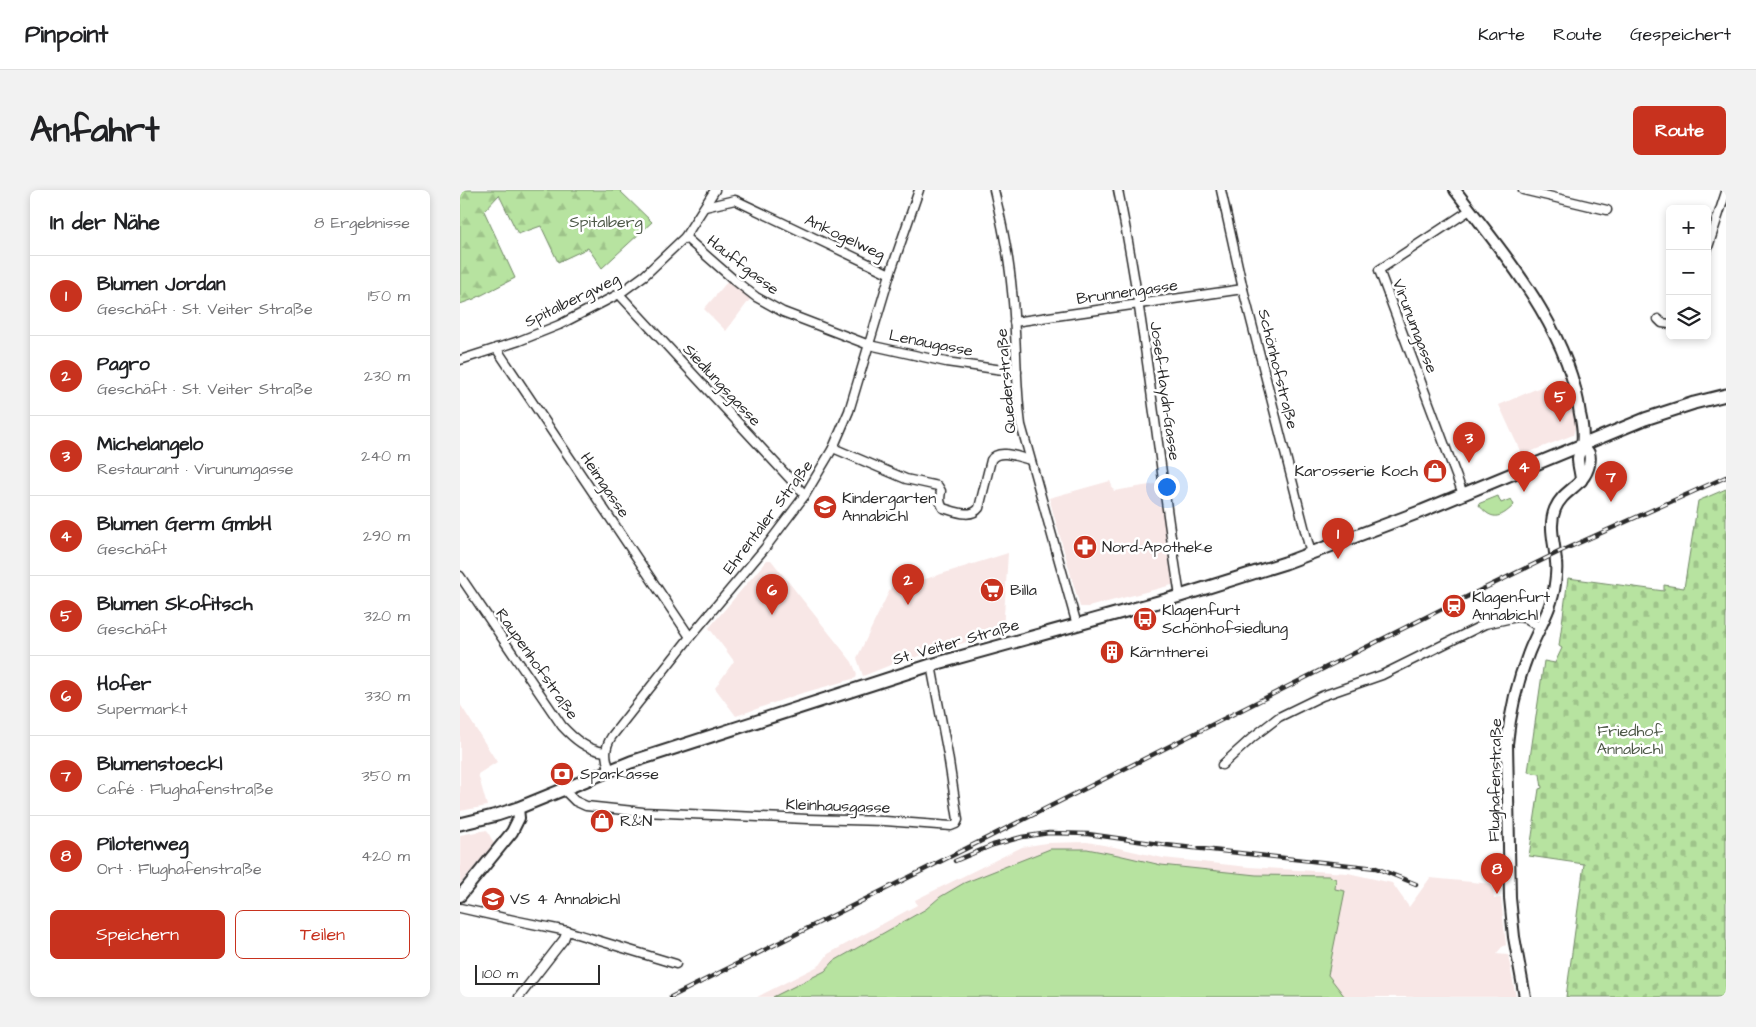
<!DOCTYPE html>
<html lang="de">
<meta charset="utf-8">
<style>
:root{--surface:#fff;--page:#f2f2f2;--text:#202124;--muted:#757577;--line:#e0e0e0;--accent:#c8321e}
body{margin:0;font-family:"Architects Daughter",sans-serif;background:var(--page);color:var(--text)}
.controls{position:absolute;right:15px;top:15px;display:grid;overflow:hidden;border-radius:8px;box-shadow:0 2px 8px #0003}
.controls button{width:45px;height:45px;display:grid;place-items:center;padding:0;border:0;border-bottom:1px solid var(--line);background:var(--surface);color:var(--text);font:25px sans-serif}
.scale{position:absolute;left:15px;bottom:12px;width:125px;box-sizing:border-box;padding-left:5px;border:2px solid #2b2b2b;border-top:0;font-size:14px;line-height:18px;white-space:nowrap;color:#2b2b2b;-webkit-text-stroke:4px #fff;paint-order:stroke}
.you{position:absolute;left:706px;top:296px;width:18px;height:18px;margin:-12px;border:4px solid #fff;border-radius:50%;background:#1a73e8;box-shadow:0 0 0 8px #1a73e833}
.badge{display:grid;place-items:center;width:32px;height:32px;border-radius:50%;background:var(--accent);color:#fff;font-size:16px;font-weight:700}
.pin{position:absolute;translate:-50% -41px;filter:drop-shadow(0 1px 2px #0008)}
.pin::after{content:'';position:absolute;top:26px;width:18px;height:15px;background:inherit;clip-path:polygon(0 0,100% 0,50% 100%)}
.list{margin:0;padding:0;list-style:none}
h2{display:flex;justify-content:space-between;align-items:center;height:65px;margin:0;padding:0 20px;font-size:21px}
h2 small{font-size:16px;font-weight:400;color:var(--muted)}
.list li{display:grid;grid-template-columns:32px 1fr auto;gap:15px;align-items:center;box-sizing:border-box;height:80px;padding:0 20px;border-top:1px solid var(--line)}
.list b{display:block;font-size:19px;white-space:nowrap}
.list p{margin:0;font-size:16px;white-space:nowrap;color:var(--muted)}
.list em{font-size:16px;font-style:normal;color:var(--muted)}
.actions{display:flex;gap:10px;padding:15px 20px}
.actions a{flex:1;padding:11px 0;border:1px solid var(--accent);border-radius:8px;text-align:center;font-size:18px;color:var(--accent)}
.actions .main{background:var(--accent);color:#fff}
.icon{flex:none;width:28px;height:28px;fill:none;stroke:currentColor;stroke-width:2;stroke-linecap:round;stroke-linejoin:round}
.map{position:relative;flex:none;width:1266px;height:807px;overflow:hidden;border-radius:8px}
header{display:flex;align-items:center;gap:30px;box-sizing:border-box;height:70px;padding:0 25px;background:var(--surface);border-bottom:1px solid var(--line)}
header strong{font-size:24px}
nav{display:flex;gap:28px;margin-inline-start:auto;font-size:18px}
.intro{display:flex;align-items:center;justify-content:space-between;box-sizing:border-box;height:120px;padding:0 30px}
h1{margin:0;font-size:35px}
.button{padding:12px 22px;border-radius:8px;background:var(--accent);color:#fff;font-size:18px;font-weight:700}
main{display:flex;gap:30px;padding:0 30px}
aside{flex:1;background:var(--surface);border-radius:8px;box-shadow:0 2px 8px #0003}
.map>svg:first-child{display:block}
</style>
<header>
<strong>Pinpoint</strong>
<nav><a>Karte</a><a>Route</a><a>Gespeichert</a></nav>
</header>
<div class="intro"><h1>Anfahrt</h1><a class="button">Route</a></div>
<main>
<aside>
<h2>In der Nähe<small>8 Ergebnisse</small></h2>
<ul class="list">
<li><span class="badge">1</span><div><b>Blumen Jordan</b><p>Geschäft · St. Veiter Straße</p></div><em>150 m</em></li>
<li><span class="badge">2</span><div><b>Pagro</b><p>Geschäft · St. Veiter Straße</p></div><em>230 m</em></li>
<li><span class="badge">3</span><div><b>Michelangelo</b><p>Restaurant · Virunumgasse</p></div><em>240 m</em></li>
<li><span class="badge">4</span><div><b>Blumen Germ GmbH</b><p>Geschäft</p></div><em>290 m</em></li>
<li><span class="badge">5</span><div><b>Blumen Skofitsch</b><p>Geschäft</p></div><em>320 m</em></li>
<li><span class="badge">6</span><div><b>Hofer</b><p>Supermarkt</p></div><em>330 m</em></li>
<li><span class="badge">7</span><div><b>Blumenstoeckl</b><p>Café · Flughafenstraße</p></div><em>350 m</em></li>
<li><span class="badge">8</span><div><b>Pilotenweg</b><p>Ort · Flughafenstraße</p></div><em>420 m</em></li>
</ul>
<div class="actions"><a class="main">Speichern</a><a>Teilen</a></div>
</aside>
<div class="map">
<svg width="1266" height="807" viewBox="0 0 1266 807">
<defs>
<pattern id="forest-firs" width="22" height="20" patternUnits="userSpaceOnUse" patternTransform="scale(1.25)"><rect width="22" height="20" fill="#b7e3a0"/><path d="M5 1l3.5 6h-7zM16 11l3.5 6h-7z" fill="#9ec38a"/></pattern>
<pattern id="cemetery-stones" width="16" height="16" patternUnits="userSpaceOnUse" patternTransform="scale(1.25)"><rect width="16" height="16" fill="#b7e3a0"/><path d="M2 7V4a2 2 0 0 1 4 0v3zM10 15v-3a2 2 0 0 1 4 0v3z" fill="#9ec38a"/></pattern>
</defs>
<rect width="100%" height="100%" fill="#fff"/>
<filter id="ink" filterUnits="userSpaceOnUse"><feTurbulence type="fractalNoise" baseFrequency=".02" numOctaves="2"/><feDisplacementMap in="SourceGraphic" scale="10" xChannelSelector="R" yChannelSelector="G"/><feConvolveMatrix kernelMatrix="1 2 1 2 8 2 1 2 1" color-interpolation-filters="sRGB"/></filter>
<g filter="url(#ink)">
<g fill="#f8e7e6">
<path d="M268 91 291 108 266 141 244 119Z"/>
<path d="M1106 186 1117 231 1113 245 1062 265 1039 215Z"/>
<path d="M650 291 654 301 701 293 714 392 712 395 628 417H620L589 308Z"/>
<path d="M548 363 543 441 433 474 403 486 397 468 438 383 459 391Z"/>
<path d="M307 370H311L392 472 397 484 396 488 339 504 276 526 255 498 274 471 249 438Z"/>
<path d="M0 514 37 572 18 584 27 616 0 621Z"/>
<path d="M27 640 34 654 0 694V645Z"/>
<path d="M627 652 654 657 703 668 789 677 888 683 932 693 949 717 970 688 1032 694 1034 709 1041 708 1046 755 1042 757 1036 764 1048 765 1056 807H297L360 775 368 764 457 715 455 710 562 657 586 653Z"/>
</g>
<g fill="#b7e3a0" stroke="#718766">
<path d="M1038 306 1041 313 1051 309 1054 315C1039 330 1031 330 1018 314Z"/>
<path d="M590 659H627L658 665 701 675 796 685 869 686 876 689 875 699 885 701 868 785 885 807H313L365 781 374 771 466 719 480 707 504 693Z"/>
</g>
<path fill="url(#forest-firs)" stroke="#718766" d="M0 0H159L192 32 142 78 128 58 98 72 81 36 58 44 39 5 24 21 55 88 14 109 0 114Z"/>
<path fill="url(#cemetery-stones)" stroke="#718766" d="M1266 299V807H1106L1124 674 1069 666 1079 599 1082 598 1080 584 1068 582 1084 471 1095 473 1102 458 1099 456 1108 388 1204 401V395L1224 398 1238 311Z"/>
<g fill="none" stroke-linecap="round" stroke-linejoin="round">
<g stroke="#2b2b2b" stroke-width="11">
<g id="minor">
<path d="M534 0C542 33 549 67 552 101 557 146 555 190 561 235L617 435"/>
<path d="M658 0C686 134 698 271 720 406"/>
<path d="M761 0 783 99 851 364"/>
<path d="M1063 0 1147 20"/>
<path d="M245 17 275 10 430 84"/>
<path d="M225 47 273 89 296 107 323 122 409 155 486 172 557 182"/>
<path d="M1247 60 1266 2"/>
<path d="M159 104 345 305"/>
<path d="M1198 129 1202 133 1210 134"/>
<path d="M554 132 783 99"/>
<path d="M36 158 230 447"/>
<path d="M0 170 59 151 99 135 159 104 185 85 225 47 255 0"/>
<path d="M373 258 446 289 478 296 481 301C480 308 479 312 483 318 494 321 511 329 519 318L531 270C538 258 559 267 570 270"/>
<path d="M1003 304 919 80 1010 20"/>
<path d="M0 386 102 536C114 549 127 560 145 562"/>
<path d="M762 575 793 547 819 527 862 506 922 485 1025 434 1057 427 1064 428 1081 438"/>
<path d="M150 581C145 567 144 558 152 546L230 447 305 358 345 305 373 258 389 221 430 84 459 0"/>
<path d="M103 599 115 611 126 616 183 622 347 629 425 631 491 636 496 634 498 630 488 565 471 475"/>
<path d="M0 718 58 731 107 741 216 774"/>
<path d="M59 807 104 749 107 741"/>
</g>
</g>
<g stroke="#2b2b2b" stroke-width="14">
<g id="tertiary">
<path d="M995 0C1045 66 1109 139 1120 224 1122 233 1124 245 1122 255 1122 259 1118 264 1118 269 1118 276 1121 284 1121 291"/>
<path d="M0 706 52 642 59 628 58 618"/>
<path d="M1065 807 1054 747 1050 708 1047 554C1050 522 1057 492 1069 462 1078 439 1092 419 1095 394 1096 387 1097 379 1096 372 1095 354 1088 336 1095 319 1103 299 1124 297 1129 275 1131 265 1130 262 1122 255"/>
</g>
</g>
<g stroke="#2b2b2b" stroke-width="15">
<path id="secondary" d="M0 634 37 625 58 618 171 572 471 475 720 406 825 373 962 321 1185 229 1234 213 1266 205"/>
</g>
<use href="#minor" stroke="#fff" stroke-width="8"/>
<use href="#tertiary" stroke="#fff" stroke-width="10"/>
<use href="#secondary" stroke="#fff" stroke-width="11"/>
<g stroke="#2b2b2b" stroke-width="4.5">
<g id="rail">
<path d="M495 671 533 655 562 647 589 643 628 644 706 655 916 678 956 694"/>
<path d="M211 807 986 417 1103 360 1266 287"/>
</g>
</g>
<use href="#rail" stroke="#fff" stroke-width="2.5" stroke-dasharray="8" stroke-linecap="butt"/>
</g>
</g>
<defs>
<g id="shop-disc" transform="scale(1.25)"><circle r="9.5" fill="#c8321e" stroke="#fff"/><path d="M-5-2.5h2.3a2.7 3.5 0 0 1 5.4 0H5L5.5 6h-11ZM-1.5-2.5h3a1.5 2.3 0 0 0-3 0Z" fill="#fff"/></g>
<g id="school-disc" transform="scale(1.25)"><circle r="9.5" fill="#c8321e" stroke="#fff"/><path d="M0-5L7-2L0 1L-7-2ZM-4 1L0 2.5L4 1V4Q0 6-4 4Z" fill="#fff"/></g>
<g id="pharmacy-disc" transform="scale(1.25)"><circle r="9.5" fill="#c8321e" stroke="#fff"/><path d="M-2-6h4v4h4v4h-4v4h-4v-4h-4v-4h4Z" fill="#fff"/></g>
<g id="supermarket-disc" transform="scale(1.25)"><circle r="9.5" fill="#c8321e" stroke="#fff"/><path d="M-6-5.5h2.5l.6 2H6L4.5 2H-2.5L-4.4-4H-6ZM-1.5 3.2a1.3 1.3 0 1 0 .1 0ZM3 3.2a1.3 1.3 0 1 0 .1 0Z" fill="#fff"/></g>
<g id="station-disc" transform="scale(1.25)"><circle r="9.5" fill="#c8321e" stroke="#fff"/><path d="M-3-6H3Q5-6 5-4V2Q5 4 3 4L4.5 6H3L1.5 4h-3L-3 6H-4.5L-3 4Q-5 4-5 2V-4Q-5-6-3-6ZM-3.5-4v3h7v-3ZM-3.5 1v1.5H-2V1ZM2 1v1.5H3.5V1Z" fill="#fff"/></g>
<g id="bus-disc" transform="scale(1.25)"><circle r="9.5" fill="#c8321e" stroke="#fff"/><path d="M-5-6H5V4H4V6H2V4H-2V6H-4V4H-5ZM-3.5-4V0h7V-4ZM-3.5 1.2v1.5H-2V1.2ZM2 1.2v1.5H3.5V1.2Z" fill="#fff"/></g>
<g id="building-disc" transform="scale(1.25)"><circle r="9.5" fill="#c8321e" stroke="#fff"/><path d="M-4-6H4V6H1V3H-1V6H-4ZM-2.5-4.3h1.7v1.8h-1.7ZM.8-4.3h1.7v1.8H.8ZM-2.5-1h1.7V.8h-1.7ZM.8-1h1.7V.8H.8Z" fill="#fff"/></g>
<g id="bank-disc" transform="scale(1.25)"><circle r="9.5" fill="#c8321e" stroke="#fff"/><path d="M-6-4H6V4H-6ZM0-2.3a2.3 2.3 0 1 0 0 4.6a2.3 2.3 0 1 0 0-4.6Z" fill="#fff"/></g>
</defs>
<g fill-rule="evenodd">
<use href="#shop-disc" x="975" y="281"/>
<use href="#school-disc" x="365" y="317"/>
<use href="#pharmacy-disc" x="625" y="357"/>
<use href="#supermarket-disc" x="532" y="400"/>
<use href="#station-disc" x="994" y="416"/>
<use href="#bus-disc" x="685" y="429"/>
<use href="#building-disc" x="652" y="462"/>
<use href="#bank-disc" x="102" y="584"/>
<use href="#shop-disc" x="142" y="631"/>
<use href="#school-disc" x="33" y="709"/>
</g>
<g text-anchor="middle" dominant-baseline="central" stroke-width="5" stroke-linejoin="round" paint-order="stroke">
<g font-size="16" fill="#4e5948" stroke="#fff">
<text x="146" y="32">Spitalberg</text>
<text x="1170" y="541">Friedhof<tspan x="1170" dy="18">Annabichl</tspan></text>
</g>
<g font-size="16" fill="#2b2b2b" stroke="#fff">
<text transform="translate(385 47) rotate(25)">Ankogelweg</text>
<text transform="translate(283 75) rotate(38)">Hauffgasse</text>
<text transform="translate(667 102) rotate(-8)">Brunnengasse</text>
<text transform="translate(112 110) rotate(-26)">Spitalbergweg</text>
<text transform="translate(955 136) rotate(69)">Virunumgasse</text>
<text transform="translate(471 153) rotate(11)">Lenaugasse</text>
<text transform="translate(818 179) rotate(76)">Schönhofstraße</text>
<text transform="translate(546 191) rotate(-95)">Quederstraße</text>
<text transform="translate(262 195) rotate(47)">Siedlungsgasse</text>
<text transform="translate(705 201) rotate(82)">Josef-Haydn-Gasse</text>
<text transform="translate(145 295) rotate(56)">Heimgasse</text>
<text transform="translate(308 327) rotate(-53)">Ehrentaler Straße</text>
<text transform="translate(496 452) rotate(-16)">St. Veiter Straße</text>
<text transform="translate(77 474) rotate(55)">Raupenhofstraße</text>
<text transform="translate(1035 590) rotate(-89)">Flughafenstraße</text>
<text transform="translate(378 616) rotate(2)">Kleinhausgasse</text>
</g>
<g font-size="16" fill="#2b2b2b" stroke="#fff" text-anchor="start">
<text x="958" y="281" text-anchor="end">Karosserie Koch</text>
<text x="382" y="308">Kindergarten<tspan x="382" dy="18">Annabichl</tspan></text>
<text x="642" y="357">Nord-Apotheke</text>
<text x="550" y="400">Billa</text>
<text x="1012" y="407">Klagenfurt<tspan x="1012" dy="18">Annabichl</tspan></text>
<text x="702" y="420">Klagenfurt<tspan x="702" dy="18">Schönhofsiedlung</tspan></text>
<text x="670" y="462">Kärntnerei</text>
<text x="120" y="584">Sparkasse</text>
<text x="160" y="631">R&amp;N</text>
<text x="50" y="709">VS 4 Annabichl</text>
</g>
</g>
</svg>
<div class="controls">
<button>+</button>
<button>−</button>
<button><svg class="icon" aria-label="layers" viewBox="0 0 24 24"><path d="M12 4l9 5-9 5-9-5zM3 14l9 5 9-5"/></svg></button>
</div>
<div class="scale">100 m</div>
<div class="you"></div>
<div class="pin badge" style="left:878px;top:369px">1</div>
<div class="pin badge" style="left:448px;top:415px">2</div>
<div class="pin badge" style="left:1009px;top:273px">3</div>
<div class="pin badge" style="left:1064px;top:302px">4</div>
<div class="pin badge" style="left:1100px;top:232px">5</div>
<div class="pin badge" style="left:312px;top:425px">6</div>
<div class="pin badge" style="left:1151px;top:312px">7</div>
<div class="pin badge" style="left:1037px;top:704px">8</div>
</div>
</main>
